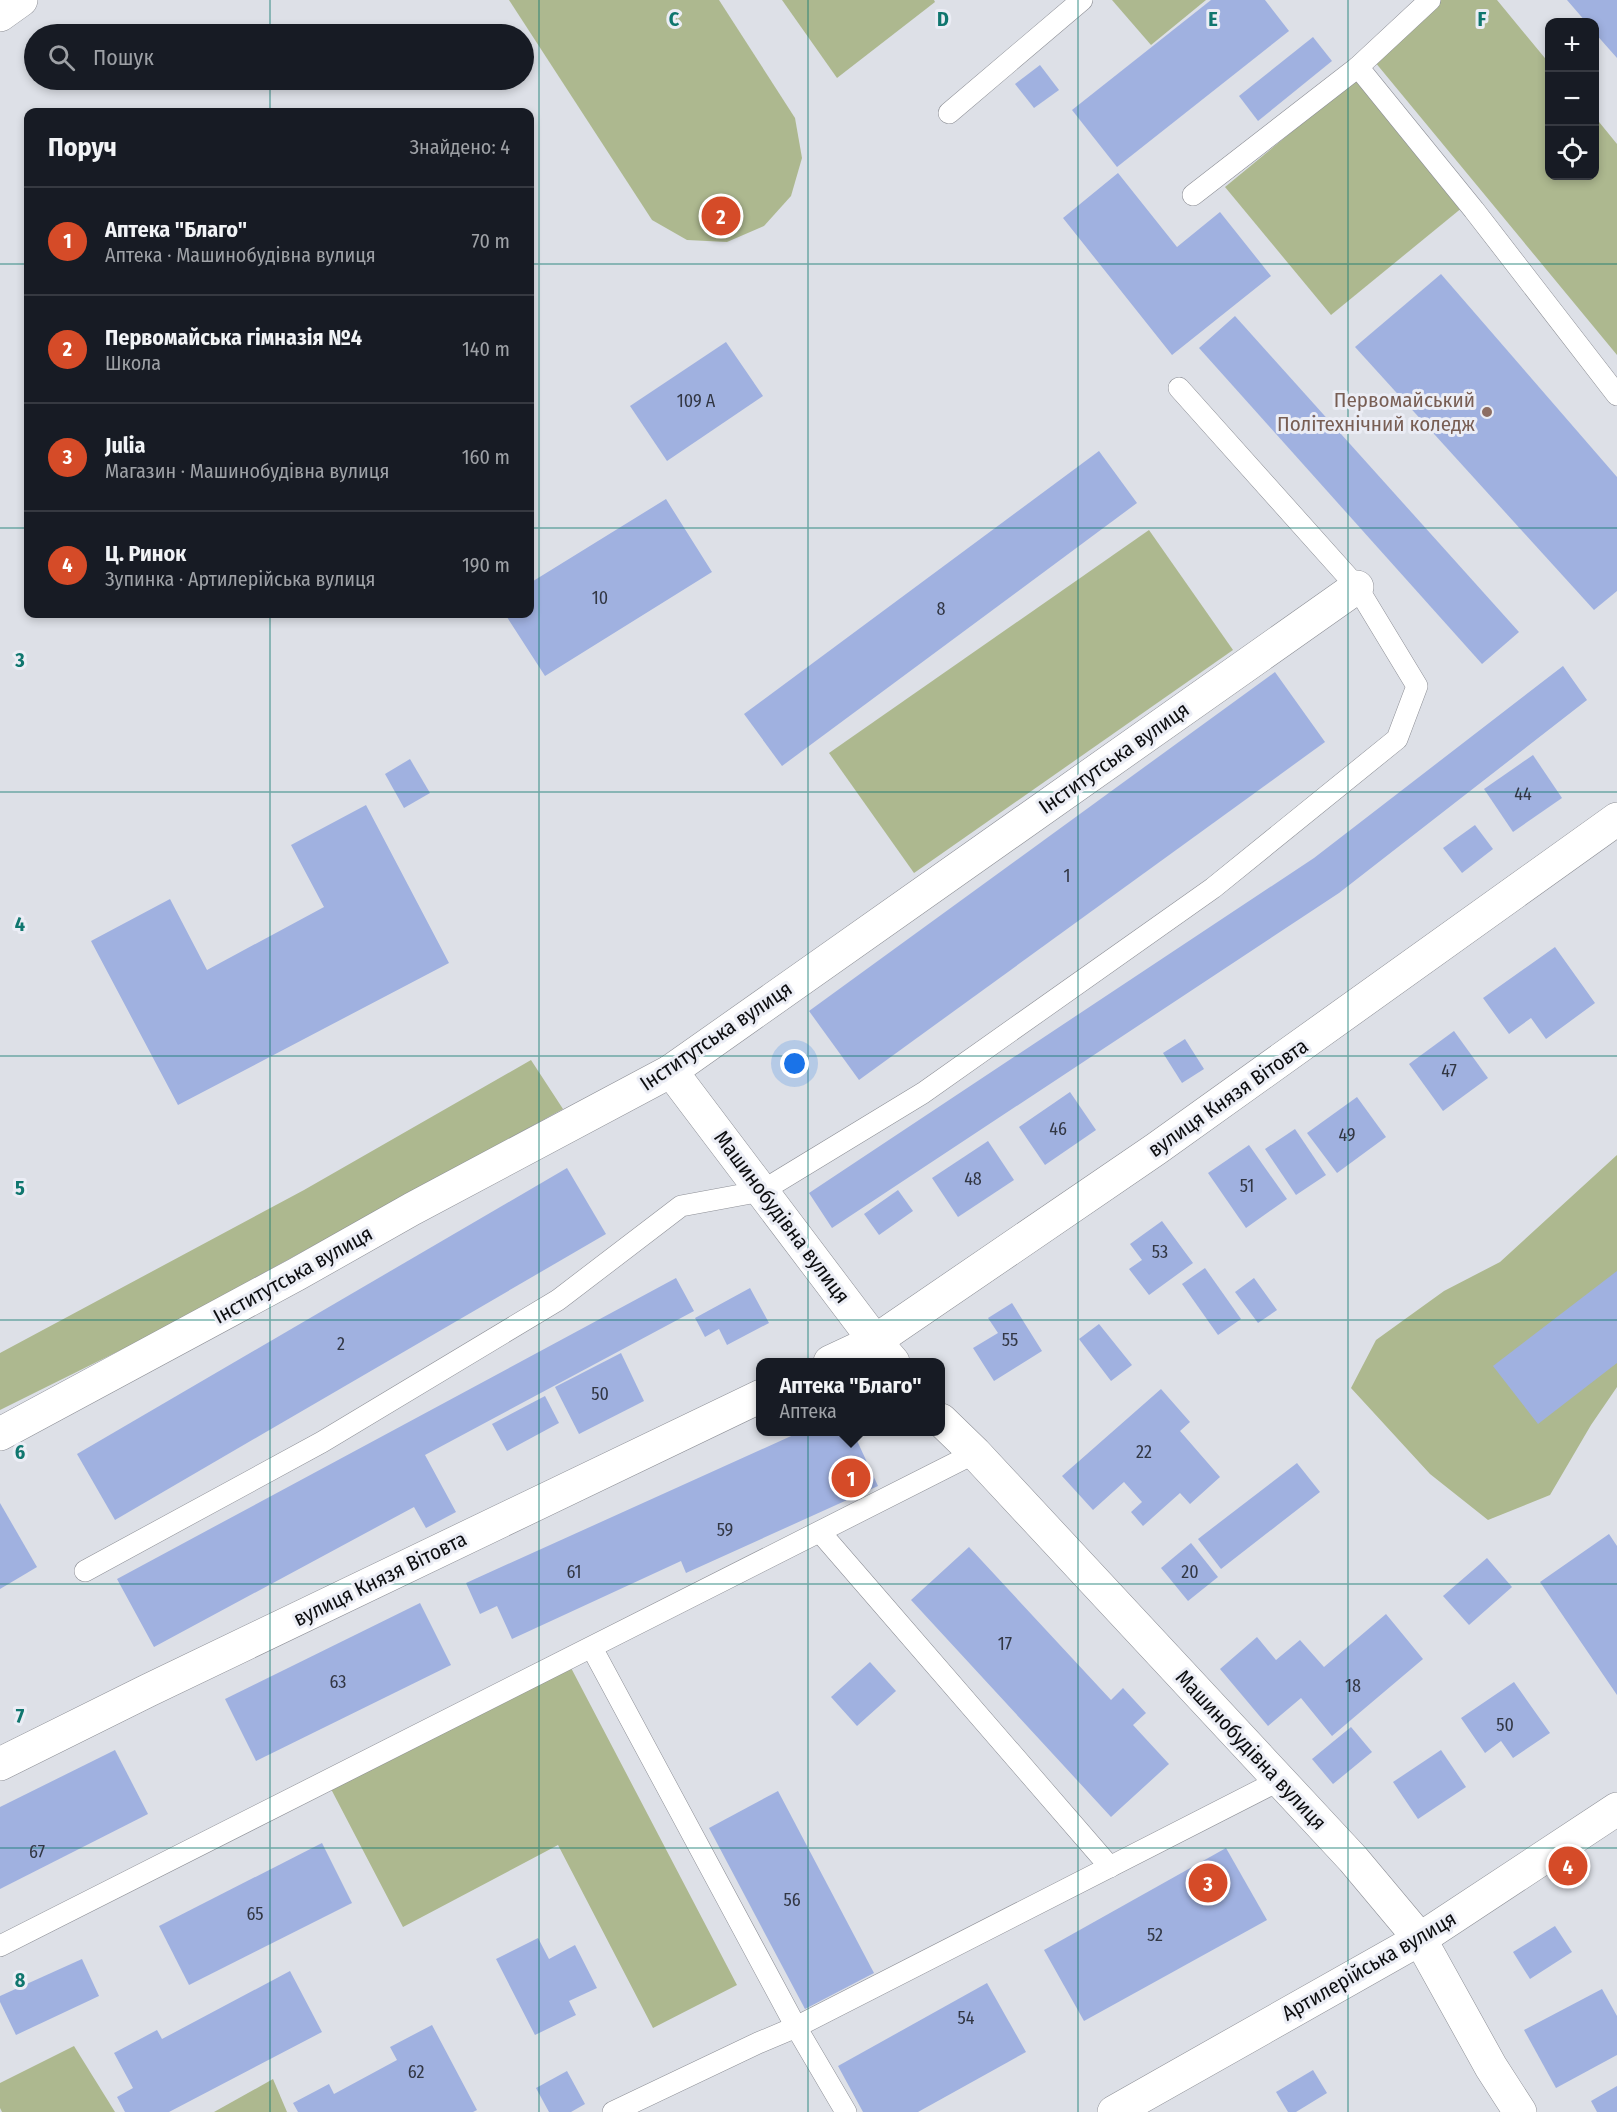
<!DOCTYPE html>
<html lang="uk">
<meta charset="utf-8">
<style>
:root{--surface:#171b24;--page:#242831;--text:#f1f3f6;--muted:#9ea1a6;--line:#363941;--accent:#d54b28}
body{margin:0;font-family:"Fira Sans Condensed",sans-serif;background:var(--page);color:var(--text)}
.controls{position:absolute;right:18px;top:18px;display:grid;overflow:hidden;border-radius:12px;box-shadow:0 3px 9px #0003}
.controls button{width:54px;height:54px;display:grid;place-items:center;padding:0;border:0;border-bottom:2px solid var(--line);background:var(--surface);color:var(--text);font:30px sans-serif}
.you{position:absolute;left:795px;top:1064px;width:21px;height:21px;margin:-15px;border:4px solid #fff;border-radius:50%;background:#1a73e8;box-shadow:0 0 0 9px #1a73e833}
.badge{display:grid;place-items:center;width:39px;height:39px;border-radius:50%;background:var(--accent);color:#fff;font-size:20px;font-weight:700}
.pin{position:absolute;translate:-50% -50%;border:3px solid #fff;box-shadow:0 2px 6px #0006}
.popup{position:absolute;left:756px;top:1358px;width:189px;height:78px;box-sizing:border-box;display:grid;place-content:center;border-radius:12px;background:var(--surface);filter:drop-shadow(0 2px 4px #0005);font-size:20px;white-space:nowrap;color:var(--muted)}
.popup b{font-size:22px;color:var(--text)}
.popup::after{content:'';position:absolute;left:50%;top:100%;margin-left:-12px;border:12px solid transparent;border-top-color:var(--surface)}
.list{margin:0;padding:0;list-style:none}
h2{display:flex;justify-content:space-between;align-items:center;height:78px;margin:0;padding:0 24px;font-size:26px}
h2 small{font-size:20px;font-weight:400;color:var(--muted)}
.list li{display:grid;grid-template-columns:39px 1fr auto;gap:18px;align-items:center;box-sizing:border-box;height:108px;padding:0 24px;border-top:2px solid var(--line)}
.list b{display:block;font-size:22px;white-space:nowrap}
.list p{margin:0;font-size:20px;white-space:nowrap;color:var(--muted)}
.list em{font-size:20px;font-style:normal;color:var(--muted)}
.icon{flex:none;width:33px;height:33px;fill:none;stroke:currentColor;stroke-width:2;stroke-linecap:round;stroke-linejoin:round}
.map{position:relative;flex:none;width:1617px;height:2112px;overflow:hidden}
.search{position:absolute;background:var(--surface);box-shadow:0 3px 9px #0003;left:24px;top:24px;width:510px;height:66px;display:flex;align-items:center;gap:15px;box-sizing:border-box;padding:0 21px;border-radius:33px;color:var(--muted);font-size:22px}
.panel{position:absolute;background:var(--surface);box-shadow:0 3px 9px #0003;left:24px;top:108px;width:510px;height:510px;border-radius:12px}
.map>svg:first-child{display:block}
</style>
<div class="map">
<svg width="1617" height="2112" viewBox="0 0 1617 2112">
<rect width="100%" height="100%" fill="#dde0e7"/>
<g fill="#adb88f">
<path d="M509 0H719L795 118 802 158 791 196 764 226 727 242 687 240 652 220Z"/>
<path d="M782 0H934L935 2 837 78Z"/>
<path d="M1112 0H1206L1151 45Z"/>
<path d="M1430 0H1497L1549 63 1550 176H1594L1595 117 1617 144V355L1370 56Z"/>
<path d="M1357 78 1463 207 1331 315 1225 187Z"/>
<path d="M1149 530 1233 650 914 873 829 753Z"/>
<path d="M531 1060 563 1109 145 1338 0 1410V1353L304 1190Z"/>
<path d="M1617 1155V1387L1591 1425 1550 1495 1488 1520 1430 1474 1351 1388 1376 1340 1444 1291 1500 1262Z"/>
<path d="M569 1664 737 1985 653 2028 558 1845 403 1927 331 1789Z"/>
<path d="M74 2046 115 2112H2L0 2108V2083Z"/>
<path d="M273 2079 287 2112H214Z"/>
</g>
<g fill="#a0b1e0">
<path d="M1211 0H1265L1289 31 1117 167 1072 110Z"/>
<path d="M1567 0H1617V58L1594 32V22H1586Z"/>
<path d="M1313 37 1332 61 1258 121 1239 96Z"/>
<path d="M1040 65 1059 90 1034 108 1015 84Z"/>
<path d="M1118 173 1177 247 1220 212 1271 276 1172 355 1063 218Z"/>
<path d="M1441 274 1617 477V591L1594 610 1355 347Z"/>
<path d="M1235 316 1519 632 1482 664 1199 348Z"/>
<path d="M726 342 763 396 667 461 630 406Z"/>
<path d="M1099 451 1137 503 782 766 744 714Z"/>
<path d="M666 499 712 572 545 676 505 614H530V583Z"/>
<path d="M1563 666 1587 700 1339 893 832 1228 809 1193 1314 858Z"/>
<path d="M1275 672 1325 742 859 1080 809 1011Z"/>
<path d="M1533 755 1562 798 1513 832 1484 789Z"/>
<path d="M410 759 430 793 404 808 385 774Z"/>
<path d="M366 805 449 963 178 1105 91 941 170 899 207 970 324 907 291 845Z"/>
<path d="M1475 825 1493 849 1462 873 1443 848Z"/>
<path d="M1555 947 1595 1003 1546 1039 1531 1018 1509 1034 1483 998Z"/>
<path d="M1454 1031 1488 1078 1443 1111 1409 1064Z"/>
<path d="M1185 1039 1204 1069 1182 1083 1163 1053Z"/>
<path d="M1070 1092 1096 1130 1045 1165 1019 1127Z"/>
<path d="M1357 1097 1386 1137 1337 1173 1307 1133Z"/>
<path d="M1295 1129 1326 1175 1296 1195 1265 1149Z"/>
<path d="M988 1141 1014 1180 958 1217 932 1178Z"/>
<path d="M1249 1145 1287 1199 1246 1228 1208 1173Z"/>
<path d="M567 1168 606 1234 115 1520 77 1454Z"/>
<path d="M898 1190 913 1211 879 1235 864 1214Z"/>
<path d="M1162 1221 1193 1263 1149 1295 1129 1269 1142 1260 1130 1244Z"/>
<path d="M1205 1268 1241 1319 1218 1335 1182 1284Z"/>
<path d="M1617 1271V1363L1538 1424 1493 1366Z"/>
<path d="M676 1278 694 1311 425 1455 456 1512 426 1528 414 1507 154 1647 117 1579Z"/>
<path d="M1254 1278 1277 1310 1258 1323 1235 1292Z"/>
<path d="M750 1288 769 1323 727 1345 719 1329 705 1337 695 1318Z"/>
<path d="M1012 1303 1042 1351 994 1381 973 1348 998 1333 988 1318Z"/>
<path d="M1099 1324 1132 1365 1111 1381 1079 1339Z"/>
<path d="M621 1353 644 1401 579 1434 555 1387Z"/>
<path d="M1161 1389 1190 1422 1180 1431 1220 1477 1190 1504 1180 1493 1143 1526 1131 1512 1142 1502 1124 1482 1093 1510 1062 1476Z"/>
<path d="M545 1396 559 1423 507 1451 492 1424Z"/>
<path d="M800 1432H853L878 1486 686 1573 681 1561 512 1639 497 1606 480 1614 466 1583Z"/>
<path d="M1297 1463 1320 1492 1221 1569 1198 1539Z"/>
<path d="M0 1503 37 1567 0 1589Z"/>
<path d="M1609 1534 1617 1546V1695L1540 1582Z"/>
<path d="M1191 1543 1218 1577 1188 1601 1161 1568Z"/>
<path d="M969 1547 1111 1700 1123 1688 1146 1713 1133 1725 1169 1764 1111 1817 911 1600Z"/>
<path d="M1487 1558 1512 1587 1469 1625 1443 1596Z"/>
<path d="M420 1603 451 1665 256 1761 225 1699Z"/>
<path d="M1386 1614 1423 1659 1332 1736 1301 1698 1268 1726 1220 1669 1257 1637 1276 1660 1300 1640 1324 1667Z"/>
<path d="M870 1662 896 1691 857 1726 831 1697Z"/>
<path d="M1514 1682 1550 1733 1513 1758 1501 1741 1485 1753 1461 1718Z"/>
<path d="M1351 1727 1372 1752 1333 1784 1312 1759Z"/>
<path d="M115 1750 148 1814 0 1889V1807Z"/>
<path d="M1441 1750 1466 1787 1418 1819 1393 1782Z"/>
<path d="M778 1791 874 1973 805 2009 709 1828Z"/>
<path d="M322 1843 352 1903 189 1985 159 1926Z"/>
<path d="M1226 1848 1267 1920 1084 2021 1044 1950Z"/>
<path d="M1555 1926 1572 1952 1530 1979 1513 1952Z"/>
<path d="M538 1938 549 1959 575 1945 597 1988 569 2001 576 2015 535 2035 496 1959Z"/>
<path d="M82 1959 99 1996 16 2035 0 2002V1996Z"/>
<path d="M290 1971 322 2032 169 2112H125L117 2097 133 2088 114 2053 157 2030 162 2039Z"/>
<path d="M987 1983 1026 2052 918 2112H863L838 2066Z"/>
<path d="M1602 1989 1617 2016V2055L1556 2088 1524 2030Z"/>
<path d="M432 2025 477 2110 473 2112H298L293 2103 329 2084 334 2094 397 2060 390 2047Z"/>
<path d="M1313 2070 1327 2093 1296 2112H1288L1276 2092Z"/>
<path d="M567 2071 585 2104 571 2112H549L536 2088Z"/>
<path d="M1617 2086V2112H1597L1591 2101Z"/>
</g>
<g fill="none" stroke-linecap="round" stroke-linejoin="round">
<g stroke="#8d8f96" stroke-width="22">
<g id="service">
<path d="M1430 0 1358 67 1474 210 1617 395"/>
<path d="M949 113 1082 0"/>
<path d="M1193 195 1358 67"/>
<path d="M820 1532 1110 1867"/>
<path d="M85 1571 322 1442 558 1300 681 1206 762 1191 923 1093 1213 888 1397 739 1417 686 1357 587 1179 388"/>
<path d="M592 1648 796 2027 846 2112"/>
<path d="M0 1946 975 1453"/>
<path d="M613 2112 758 2043 796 2027 1280 1780"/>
</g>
</g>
<g stroke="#8d8f96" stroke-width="34">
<g id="minor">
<path d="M0 15 21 0"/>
<path d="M671 1071 875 1341"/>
<path d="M0 1434 297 1274 412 1209 671 1071 1357 587"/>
<path d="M1114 2112 1420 1939 1617 1809"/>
</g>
</g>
<g stroke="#8d8f96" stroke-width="34">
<g id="tertiary">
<path d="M875 1341 893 1362"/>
<path d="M830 1362 875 1341 1156 1149 1617 819"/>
<path d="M941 1420 975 1453 1353 1859 1420 1939 1491 2067 1520 2112"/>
<path d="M0 1764 149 1690 761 1396"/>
</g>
</g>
<use href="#service" stroke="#fff" stroke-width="21"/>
<use href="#minor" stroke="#fff" stroke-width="33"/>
<use href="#tertiary" stroke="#fff" stroke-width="33"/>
</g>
<path fill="none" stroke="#0f766e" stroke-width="1.5" stroke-opacity="0.55" d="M270 0V34M539 0V2112M808 0V2112M1078 0V2112M1348 0V2112M270 80V112M0 264H28M530 264H1617M0 528H28M530 528H1617M270 614V2112M0 792H1617M0 1056H1617M0 1320H1617M0 1584H1617M0 1848H1617"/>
<circle fill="#8d6e63" stroke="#ebedf5" stroke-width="2" cx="1487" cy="412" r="6"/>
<g text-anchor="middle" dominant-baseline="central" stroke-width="6" stroke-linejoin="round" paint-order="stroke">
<g font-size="18" fill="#323744">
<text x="696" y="401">109 А</text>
<text x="600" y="598">10</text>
<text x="941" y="609">8</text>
<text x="1523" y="794">44</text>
<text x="1067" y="876">1</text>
<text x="1449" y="1071">47</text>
<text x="1058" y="1129">46</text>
<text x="1347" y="1135">49</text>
<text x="973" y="1179">48</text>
<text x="1247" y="1186">51</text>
<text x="1160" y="1252">53</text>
<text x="1010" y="1340">55</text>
<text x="341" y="1344">2</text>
<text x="600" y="1394">50</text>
<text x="1144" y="1452">22</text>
<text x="725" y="1530">59</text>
<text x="574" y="1572">61</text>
<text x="1190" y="1572">20</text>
<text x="1005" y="1644">17</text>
<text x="338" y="1682">63</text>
<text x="1353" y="1686">18</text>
<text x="1505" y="1725">50</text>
<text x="37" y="1852">67</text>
<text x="792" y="1900">56</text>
<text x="255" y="1914">65</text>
<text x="1155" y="1935">52</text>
<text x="966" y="2018">54</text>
<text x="416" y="2072">62</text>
</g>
<g font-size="21" fill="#785e54" stroke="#ebedf5" text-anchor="end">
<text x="1475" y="400">Первомайський<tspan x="1475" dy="24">Політехнічний коледж</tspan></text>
</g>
<g font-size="21" fill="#0d0e10" stroke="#ebedf5">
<text transform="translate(1114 758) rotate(-35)">Інститутська вулиця</text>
<text transform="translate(716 1036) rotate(-34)">Інститутська вулиця</text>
<text transform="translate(1228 1098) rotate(-35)">вулиця Князя Вітовта</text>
<text transform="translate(782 1217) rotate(53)">Машинобудівна вулиця</text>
<text transform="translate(293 1275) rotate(-29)">Інститутська вулиця</text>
<text transform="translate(380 1579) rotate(-26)">вулиця Князя Вітовта</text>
<text transform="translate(1251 1750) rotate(47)">Машинобудівна вулиця</text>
<text transform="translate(1369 1966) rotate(-30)">Артилерійська вулиця</text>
</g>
</g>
<g font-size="20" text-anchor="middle" font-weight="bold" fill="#0f766e" stroke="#ebedf5" stroke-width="6" stroke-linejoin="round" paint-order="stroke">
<text x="674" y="26">C</text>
<text x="943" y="26">D</text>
<text x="1213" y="26">E</text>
<text x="1482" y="26">F</text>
<text x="20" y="667">3</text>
<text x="20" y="931">4</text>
<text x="20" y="1195">5</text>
<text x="20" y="1459">6</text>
<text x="20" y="1723">7</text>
<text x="20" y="1987">8</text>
</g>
</svg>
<div class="controls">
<button>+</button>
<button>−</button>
<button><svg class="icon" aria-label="locate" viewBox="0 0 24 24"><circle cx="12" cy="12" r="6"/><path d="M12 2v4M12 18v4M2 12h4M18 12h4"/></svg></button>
</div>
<div class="you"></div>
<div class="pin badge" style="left:851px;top:1478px">1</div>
<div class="popup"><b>Аптека &quot;Благо&quot;</b>Аптека</div>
<div class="pin badge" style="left:721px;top:216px">2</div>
<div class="pin badge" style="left:1208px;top:1883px">3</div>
<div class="pin badge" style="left:1568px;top:1866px">4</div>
<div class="search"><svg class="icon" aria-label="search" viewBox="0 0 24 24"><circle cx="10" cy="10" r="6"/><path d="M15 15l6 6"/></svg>Пошук</div>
<section class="panel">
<h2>Поруч<small>Знайдено: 4</small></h2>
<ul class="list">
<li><span class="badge">1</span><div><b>Аптека &quot;Благо&quot;</b><p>Аптека · Машинобудівна вулиця</p></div><em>70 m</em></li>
<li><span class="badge">2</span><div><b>Первомайська гімназія №4</b><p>Школа</p></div><em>140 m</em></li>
<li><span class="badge">3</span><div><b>Julia</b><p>Магазин · Машинобудівна вулиця</p></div><em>160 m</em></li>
<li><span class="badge">4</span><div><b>Ц. Ринок</b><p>Зупинка · Артилерійська вулиця</p></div><em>190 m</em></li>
</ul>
</section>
</div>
